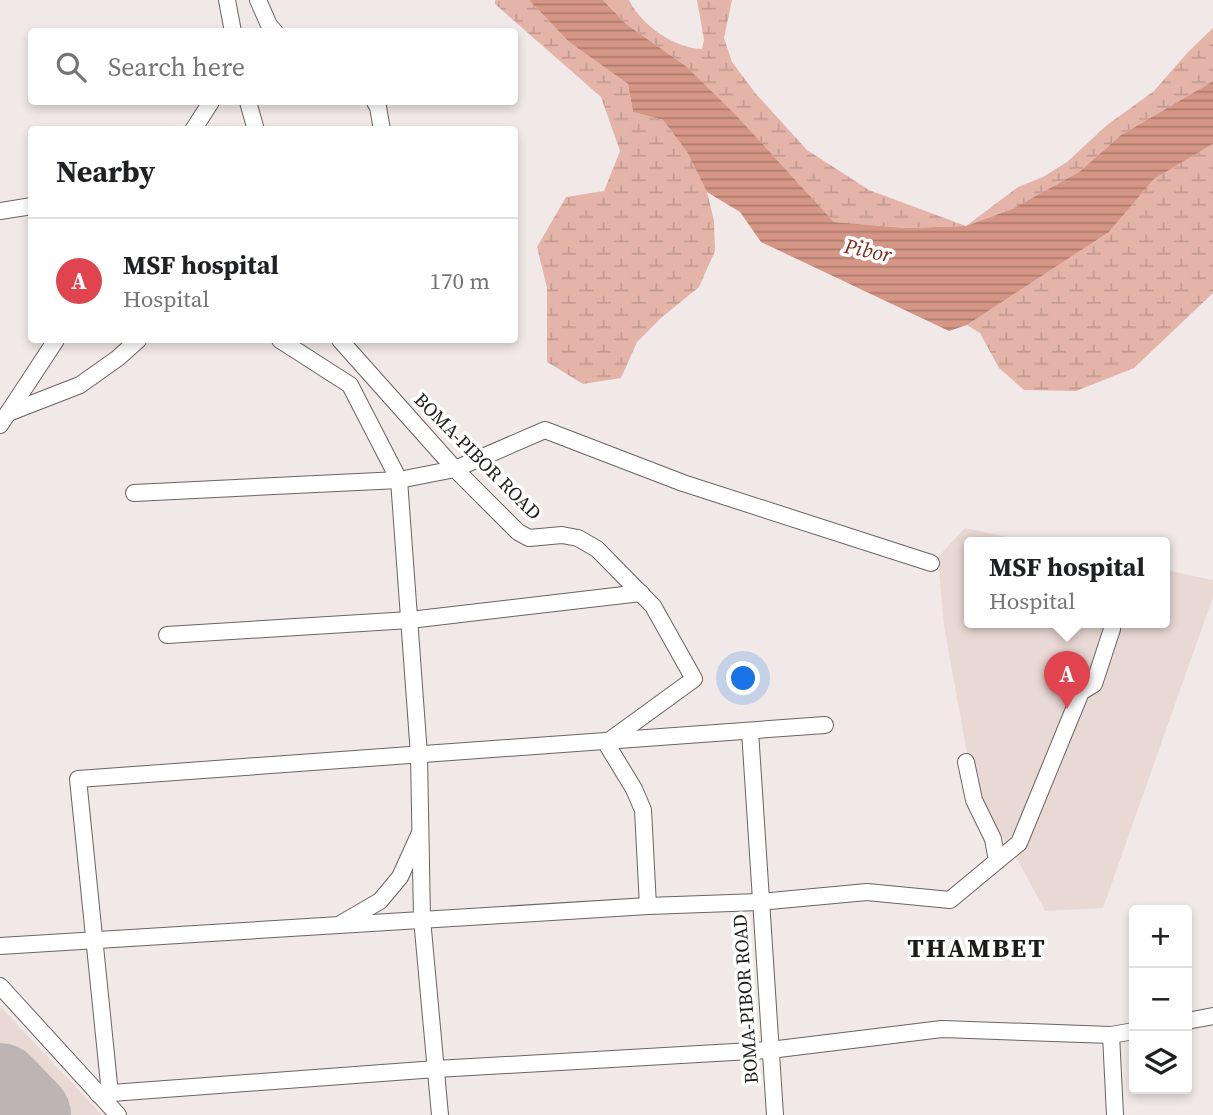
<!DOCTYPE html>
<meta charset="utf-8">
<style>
:root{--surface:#fff;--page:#f6f6f6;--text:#202124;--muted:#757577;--line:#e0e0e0;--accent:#111827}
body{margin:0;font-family:"Source Serif 4",serif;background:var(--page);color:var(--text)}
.controls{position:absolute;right:21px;bottom:21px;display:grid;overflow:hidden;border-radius:7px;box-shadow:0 4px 10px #0003}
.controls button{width:63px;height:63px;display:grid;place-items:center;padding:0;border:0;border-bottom:2px solid var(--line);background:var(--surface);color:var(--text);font:35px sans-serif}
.you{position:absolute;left:744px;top:679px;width:24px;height:24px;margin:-18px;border:5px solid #fff;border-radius:50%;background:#1a73e8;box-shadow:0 0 0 10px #1a73e833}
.badge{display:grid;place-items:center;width:46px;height:46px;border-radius:50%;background:var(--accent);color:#fff;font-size:23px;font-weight:700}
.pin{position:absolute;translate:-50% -58px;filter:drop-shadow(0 2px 4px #0008)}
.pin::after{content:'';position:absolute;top:37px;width:24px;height:21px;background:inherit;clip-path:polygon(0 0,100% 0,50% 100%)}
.popup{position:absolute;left:964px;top:537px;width:206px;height:91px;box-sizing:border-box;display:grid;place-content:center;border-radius:7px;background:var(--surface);filter:drop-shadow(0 2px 5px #0005);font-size:23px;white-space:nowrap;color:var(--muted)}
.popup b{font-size:26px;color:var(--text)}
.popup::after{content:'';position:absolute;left:50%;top:100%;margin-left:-14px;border:14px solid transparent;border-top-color:var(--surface)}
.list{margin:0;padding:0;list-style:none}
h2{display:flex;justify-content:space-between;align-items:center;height:91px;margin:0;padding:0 28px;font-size:30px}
h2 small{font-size:23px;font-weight:400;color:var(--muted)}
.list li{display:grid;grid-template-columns:46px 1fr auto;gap:21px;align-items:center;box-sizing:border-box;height:126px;padding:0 28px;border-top:2px solid var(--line)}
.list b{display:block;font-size:26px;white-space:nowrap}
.list p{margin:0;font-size:23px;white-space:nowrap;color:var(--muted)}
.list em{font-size:23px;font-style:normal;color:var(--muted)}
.icon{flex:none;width:38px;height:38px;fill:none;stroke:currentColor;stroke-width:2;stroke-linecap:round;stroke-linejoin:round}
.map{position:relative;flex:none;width:1213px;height:1115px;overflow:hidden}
.search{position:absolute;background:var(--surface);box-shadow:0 4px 10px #0003;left:28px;top:28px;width:490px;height:77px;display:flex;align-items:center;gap:18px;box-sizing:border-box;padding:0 24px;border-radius:7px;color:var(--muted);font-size:26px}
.panel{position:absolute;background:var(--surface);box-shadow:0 4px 10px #0003;left:28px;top:126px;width:490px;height:217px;border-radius:7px}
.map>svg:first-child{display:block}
</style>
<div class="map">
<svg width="1213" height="1115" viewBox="0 0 1213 1115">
<defs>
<pattern id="wetland-marsh" width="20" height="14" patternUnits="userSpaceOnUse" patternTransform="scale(1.75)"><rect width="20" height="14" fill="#e4b4a9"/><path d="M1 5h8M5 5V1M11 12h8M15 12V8" fill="none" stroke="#c39a91"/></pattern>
<pattern id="water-rules" width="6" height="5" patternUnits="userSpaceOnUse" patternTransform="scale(1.75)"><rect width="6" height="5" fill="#d69686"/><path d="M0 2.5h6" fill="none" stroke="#ad7a6d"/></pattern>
</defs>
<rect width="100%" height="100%" fill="#f1e9e8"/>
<g fill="#e9d9d5">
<path d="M965 528 1035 543H969V623H1165V570L1213 580V597L1103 908 1045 911 1021 866 974 792 944 626 938 557Z"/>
<path d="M0 1006 102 1115H0Z"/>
</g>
<g fill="url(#wetland-marsh)">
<path d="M495 0H529L569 42 628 84 633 112 663 120 687 152 707 192 714 221 715 251 699 287 661 318 637 342 621 378 583 384 547 362V288L537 247 566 197 604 191 620 151 601 97 495 4Z"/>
<path d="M603 0H629C641 25 674 48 702 49L704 40 697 0H732L724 38 732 62 756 94 807 150 869 190 966 226 1018 187 1043 177 1067 162 1107 125 1154 91 1188 52 1213 28V81L1121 135 1079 172 1012 209 966 226 906 228 834 222 736 115 686 66 626 24Z"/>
<path d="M1213 144V293L1134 368 1076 391 1024 390 999 368 980 333 967 325 1109 232 1154 179Z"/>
</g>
<path fill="url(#water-rules)" d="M529 0H603L626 24 686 66 736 115 834 222 906 228 966 226 1012 209 1079 172 1121 135 1213 81V144L1154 179 1109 232 967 325 949 331 761 242 740 212 707 192 687 152 663 120 633 112 628 84 569 42Z"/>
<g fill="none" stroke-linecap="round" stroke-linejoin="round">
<path stroke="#bcb5b4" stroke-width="86" d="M0 1086 28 1115"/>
<g stroke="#6a6361" stroke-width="18">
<g id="minor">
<path d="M227 0 233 32"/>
<path d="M258 0 269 25 275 32"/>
<path d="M248 102 256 130"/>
<path d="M375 102 378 107 382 130"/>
<path d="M193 130 211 102"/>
<path d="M0 211 32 206"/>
<path d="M280 340 350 385 399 480 419 755 422 919 440 1115"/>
<path d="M340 340 455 469 518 532 529 538 562 535 578 538 597 549 653 606 694 679 606 743 634 789 643 810 648 906"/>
<path d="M8 413 80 385 118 358 138 340"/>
<path d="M0 425 56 340"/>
<path d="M134 493 399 480 455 469 545 430 683 483 931 563"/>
<path d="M167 635 410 620 641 593"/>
<path d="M750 731 775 1115"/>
<path d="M997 861 1019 843 1081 692 1094 684 1112 629"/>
<path d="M342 923 380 901 400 877 419 835"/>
<path d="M0 946 648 906 759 902 867 892 950 900 997 861 993 839 974 800 966 762"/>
<path d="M0 986 118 1115"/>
<path d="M1187 1021 1213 1016"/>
<path d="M1111 1035 1115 1115"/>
<path d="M98 1094 436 1069 770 1050 942 1029 1111 1035 1134 1031"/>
<path d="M110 1094 78 779 825 725"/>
</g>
</g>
<use href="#minor" stroke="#fff" stroke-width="16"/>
</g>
<g text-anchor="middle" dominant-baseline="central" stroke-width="7" stroke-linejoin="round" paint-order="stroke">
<g font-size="19" fill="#1e1c1b" stroke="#fff">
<text transform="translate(478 456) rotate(45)">BOMA-PIBOR ROAD</text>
<text transform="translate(745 999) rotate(-94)">BOMA-PIBOR ROAD</text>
</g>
<g font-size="21" font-style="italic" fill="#7a2d1c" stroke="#fff">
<text transform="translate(868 250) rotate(12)">Pibor</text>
</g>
<g font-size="26" font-weight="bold" letter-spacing="2" fill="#1e1c1b" stroke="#fff">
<text x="977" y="948">THAMBET</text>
</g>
</g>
</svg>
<div class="controls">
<button>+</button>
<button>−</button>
<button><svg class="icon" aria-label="layers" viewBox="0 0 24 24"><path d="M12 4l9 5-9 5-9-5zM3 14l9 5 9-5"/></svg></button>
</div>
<div class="you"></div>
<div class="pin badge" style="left:1067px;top:709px;background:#e0444e">A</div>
<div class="popup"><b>MSF hospital</b>Hospital</div>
<div class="search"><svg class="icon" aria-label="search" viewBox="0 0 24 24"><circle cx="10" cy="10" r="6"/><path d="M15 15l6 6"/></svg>Search here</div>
<section class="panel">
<h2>Nearby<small></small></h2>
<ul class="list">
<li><span class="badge" style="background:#e0444e">A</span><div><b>MSF hospital</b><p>Hospital</p></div><em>170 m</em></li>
</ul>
</section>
</div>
